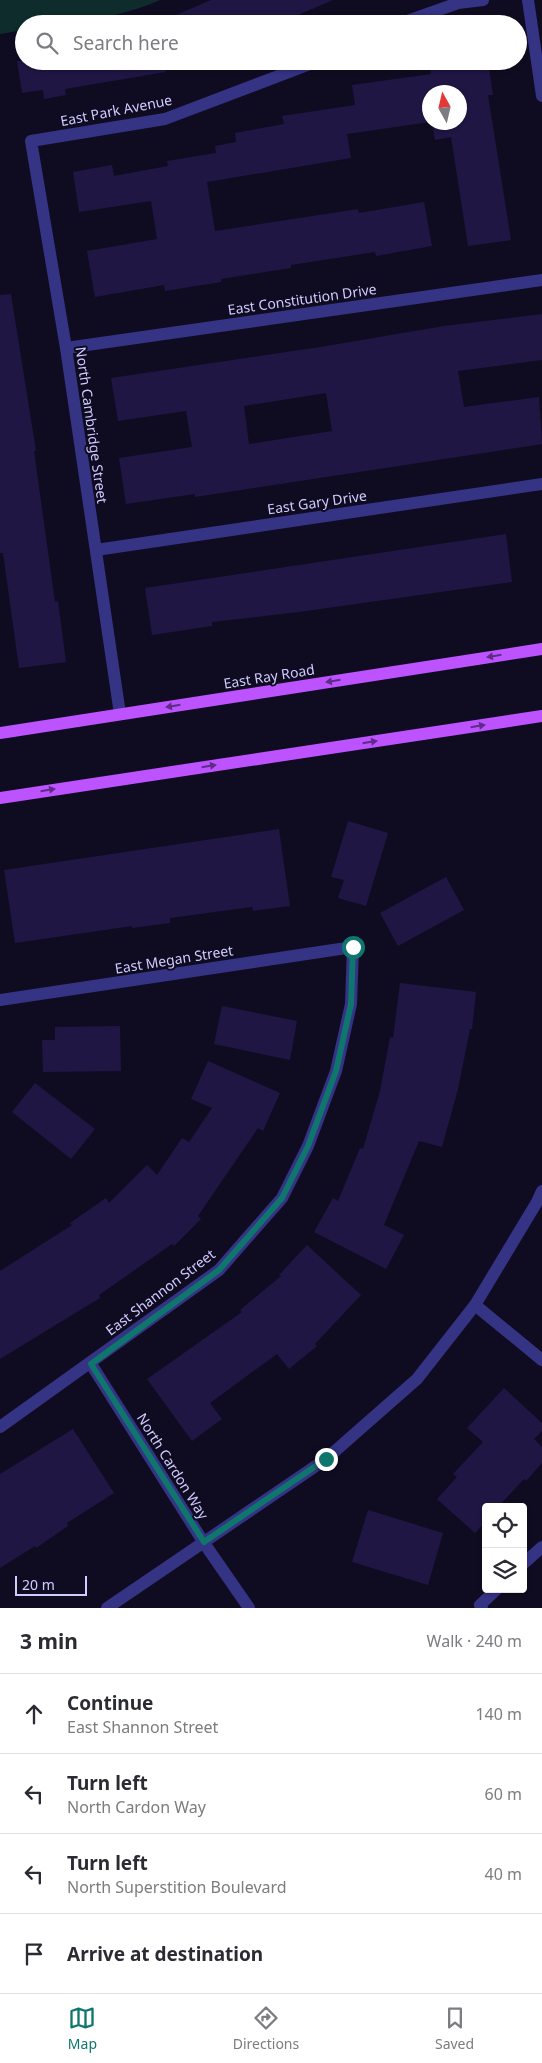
<!DOCTYPE html>
<meta charset="utf-8">
<style>
:root{--surface:#fff;--page:#f7f7f7;--text:#2b2b33;--muted:#7c7c81;--line:#e1e1e2;--accent:#0f766e}
body{margin:0;font-family:"Noto Sans",sans-serif;background:var(--page);color:var(--text)}
.controls{position:absolute;right:15px;bottom:15px;display:grid;overflow:hidden;border-radius:5px;box-shadow:0 1px 4px #0004}
.controls button{width:45px;height:45px;display:grid;place-items:center;padding:0;border:0;border-bottom:1px solid var(--line);background:var(--surface);color:var(--text);font:25px sans-serif}
.compass{position:absolute;left:422px;top:85px;width:45px;height:45px;border-radius:50%;background:var(--surface);box-shadow:0 1px 4px #0004;rotate:352deg}
.scale{position:absolute;left:15px;bottom:12px;width:72px;box-sizing:border-box;padding-left:5px;border:2px solid #d1ccff;border-top:0;font-size:14px;line-height:18px;white-space:nowrap;color:#d1ccff;-webkit-text-stroke:4px #0f0c22;paint-order:stroke}
.stop{position:absolute;width:15px;height:15px;margin:-11px;border:4px solid #0f766e;border-radius:50%;background:#fff}
.stop.end{background:#0f766e;border-color:#fff;box-shadow:0 1px 5px #0008}
.list{margin:0;padding:0;list-style:none}
h2{display:flex;justify-content:space-between;align-items:center;height:65px;margin:0;padding:0 20px;font-size:21px}
h2 small{font-size:16px;font-weight:400;color:var(--muted)}
.list li{display:grid;grid-template-columns:32px 1fr auto;gap:15px;align-items:center;box-sizing:border-box;height:80px;padding:0 20px;border-top:1px solid var(--line)}
.list b{display:block;font-size:19px;white-space:nowrap}
.list p{margin:0;font-size:16px;white-space:nowrap;color:var(--muted)}
.list em{font-size:16px;font-style:normal;color:var(--muted)}
.icon{flex:none;width:28px;height:28px;fill:none;stroke:currentColor;stroke-width:2;stroke-linecap:round;stroke-linejoin:round}
.map{position:relative;flex:none;width:542px;height:1608px;overflow:hidden}
.search{position:absolute;background:var(--surface);box-shadow:0 1px 4px #0004;left:15px;right:15px;top:15px;height:55px;display:flex;align-items:center;gap:12px;box-sizing:border-box;padding:0 18px;border-radius:28px;color:var(--muted);font-size:19px}
.sheet{height:385px;background:var(--surface)}
nav{display:flex;justify-content:space-around;align-items:center;box-sizing:border-box;height:70px;border-top:1px solid var(--line);background:var(--surface);font-size:14px;color:var(--muted)}
nav a{display:grid;justify-items:center;gap:2px}
nav .on{color:var(--accent)}
.map>svg:first-child{display:block}
</style>
<div class="map">
<svg width="542" height="1608" viewBox="0 0 542 1608">
<rect width="100%" height="100%" fill="#0f0c22"/>
<path fill="#0e2c2b" d="M0 0H160C117 19 70 24 24 24V30L0 34Z"/>
<g fill="#1f1644" fill-rule="evenodd">
<path d="M211 0H333L277 24H155Z"/>
<path d="M17 61H165L166 72 65 89 66 95 44 99 43 90 22 93Z"/>
<path d="M429 61H488L493 95H488L511 240 468 246 451 137 435 140 432 122H460V92H430V122L347 134 351 158 207 182 215 231 358 209 359 213 424 202 432 246 376 256 375 252 291 265V268L221 279V282L165 291 164 285 95 297 87 251 157 239 151 201 79 212 73 172 112 165 114 176 168 166 167 161 216 153 215 146 236 142 235 133 284 124 282 116 355 105 352 85 431 74Z"/>
<path d="M11 294 36 451H34L55 602 58 601 66 662 19 668 3 553H0V295Z"/>
<path d="M542 314V360L458 371 464 407 539 397 542 444 195 497V494L126 504 119 458 192 447 186 411 118 421 111 378 320 347 444 326ZM326 393 332 431 249 444 244 406Z"/>
<path d="M506 534 512 582 299 612 212 622V626L152 635 145 588Z"/>
<path d="M348 821 388 833 366 906 338 898 344 880 331 877Z"/>
<path d="M279 829 290 906 253 911 252 907 170 918V923L132 928V926L15 943 4 870Z"/>
<path d="M446 877 464 910 398 946 380 913Z"/>
<path d="M400 983 476 992 472 1029H470L458 1089 442 1147 419 1141 384 1225 404 1235 386 1269 314 1232 333 1198 338 1201 360 1148 363 1149 380 1091 390 1037 393 1038Z"/>
<path d="M222 1006 297 1021 290 1060 214 1044Z"/>
<path d="M120 1026 121 1071 43 1072 42 1040H55V1027Z"/>
<path d="M208 1061 280 1093 263 1131 258 1128 198 1216 201 1219 174 1246 172 1244 99 1295 100 1298 0 1359V1271L72 1225 70 1223 106 1198 109 1203 147 1165 157 1175 182 1138 189 1142 212 1108 191 1099Z"/>
<path d="M35 1083 95 1129 71 1159 12 1112Z"/>
<path d="M307 1245 361 1295 315 1344 317 1346 289 1369 277 1354 210 1403 222 1419 192 1441 147 1379 242 1312 240 1310 281 1276 279 1275Z"/>
<path d="M504 1388 542 1423V1431L534 1439 542 1447V1463L526 1481 524 1479 498 1507H486V1521L475 1533 437 1499 457 1477 453 1474 483 1442 467 1428Z"/>
<path d="M73 1429 114 1493 67 1523 68 1526 36 1548 35 1546 0 1568V1474Z"/>
<path d="M368 1510 443 1533 428 1585 352 1562Z"/>
</g>
<g fill="none" stroke-linecap="round" stroke-linejoin="round">
<g stroke="#353384" stroke-width="12">
<path d="M528 0 542 96"/>
<path d="M399 24 458 3 483 0"/>
<path d="M66 348 542 280"/>
<path d="M96 550 542 484"/>
<path d="M120 714 66 348 31 141 165 119 318 61"/>
<path d="M0 1000 353 947 351 1004 336 1071 308 1146 282 1198 219 1270 0 1427"/>
<path d="M475 1305 542 1360"/>
<path d="M91 1364 204 1543 249 1608"/>
<path d="M523 1564 542 1547"/>
<path d="M482 1608 480 1605 497 1589"/>
</g>
<path stroke="#353384" stroke-width="12" d="M107 1608 326 1459 417 1379 475 1305 537 1202 542 1191"/>
<g stroke="#bc53ff" stroke-width="12">
<path d="M0 733 542 649"/>
<path d="M0 798 542 716"/>
</g>
</g>
<defs><path id="oneway-solid" d="M-6-.8H1V-3.2L6.5 0L1 3.2V.8H-6Z" transform="scale(1.25)"/></defs>
<g fill="#5d2c85">
<use href="#oneway-solid" transform="translate(494 656) rotate(171)"/>
<use href="#oneway-solid" transform="translate(333 681) rotate(171)"/>
<use href="#oneway-solid" transform="translate(173 706) rotate(171)"/>
<use href="#oneway-solid" transform="translate(478 726) rotate(-9)"/>
<use href="#oneway-solid" transform="translate(370 742) rotate(-9)"/>
<use href="#oneway-solid" transform="translate(209 766) rotate(-9)"/>
<use href="#oneway-solid" transform="translate(48 790) rotate(-9)"/>
</g>
<g fill="none" stroke-linecap="round" stroke-linejoin="round">
<path stroke="#0f766e" stroke-width="6" d="M326 1459 204 1542 91 1364 219 1270 282 1198 308 1146 336 1071 351 1004 353 947"/>
</g>
<g text-anchor="middle" dominant-baseline="central" stroke-width="4" stroke-linejoin="round" paint-order="stroke">
<g font-size="14" fill="#d1ccff" stroke="#0f0c22">
<text transform="translate(116 110) rotate(-11)">East Park Avenue</text>
<text transform="translate(302 299) rotate(-8)">East Constitution Drive</text>
<text transform="translate(92 425) rotate(82)">North Cambridge Street</text>
<text transform="translate(317 502) rotate(-8)">East Gary Drive</text>
<text transform="translate(269 676) rotate(-9)">East Ray Road</text>
<text transform="translate(174 959) rotate(-9)">East Megan Street</text>
<text transform="translate(160 1292) rotate(-37)">East Shannon Street</text>
<text transform="translate(173 1466) rotate(58)">North Cardon Way</text>
</g>
</g>
</svg>
<div class="controls">
<button><svg class="icon" aria-label="locate" viewBox="0 0 24 24"><circle cx="12" cy="12" r="6"/><path d="M12 2v4M12 18v4M2 12h4M18 12h4"/></svg></button>
<button><svg class="icon" aria-label="layers" viewBox="0 0 24 24"><path d="M12 4l9 5-9 5-9-5zM3 14l9 5 9-5"/></svg></button>
</div>
<svg class="compass" viewBox="-18 -18 36 36"><path d="M0-13l5 13h-10z" fill="#e53935"/><path d="M0 13l5-13h-10z" fill="#7c7c81"/></svg>
<div class="scale">20 m</div>
<div class="stop" style="left:353px;top:947px"></div>
<div class="stop end" style="left:326px;top:1459px"></div>
<div class="search"><svg class="icon" aria-label="search" viewBox="0 0 24 24"><circle cx="10" cy="10" r="6"/><path d="M15 15l6 6"/></svg>Search here</div>
</div>
<section class="sheet">
<h2>3 min<small>Walk · 240 m</small></h2>
<ul class="list">
<li><svg class="icon" aria-label="ahead" viewBox="0 0 24 24"><path d="M12 20V5M6 11l6-6 6 6"/></svg><div><b>Continue</b><p>East Shannon Street</p></div><em>140 m</em></li>
<li><svg class="icon" aria-label="left" viewBox="0 0 24 24"><path d="M17 20v-9H6M10 6l-5 5 5 5"/></svg><div><b>Turn left</b><p>North Cardon Way</p></div><em>60 m</em></li>
<li><svg class="icon" aria-label="left" viewBox="0 0 24 24"><path d="M17 20v-9H6M10 6l-5 5 5 5"/></svg><div><b>Turn left</b><p>North Superstition Boulevard</p></div><em>40 m</em></li>
<li><svg class="icon" aria-label="arrive" viewBox="0 0 24 24"><path d="M6 21V4h12l-3 4 3 4H6"/></svg><div><b>Arrive at destination</b></div></li>
</ul>
</section>
<nav>
<a class="on"><svg class="icon" aria-label="map" viewBox="0 0 24 24"><path d="M3 6l6-2 6 2 6-2v14l-6 2-6-2-6 2zM9 4v14M15 6v14"/></svg>Map</a>
<a><svg class="icon" aria-label="directions" viewBox="0 0 24 24"><path d="M12 3l9 9-9 9-9-9zM9 14v-3h6M13 9l2 2-2 2"/></svg>Directions</a>
<a><svg class="icon" aria-label="saved" viewBox="0 0 24 24"><path d="M7 4h10v16l-5-4-5 4z"/></svg>Saved</a>
</nav>
